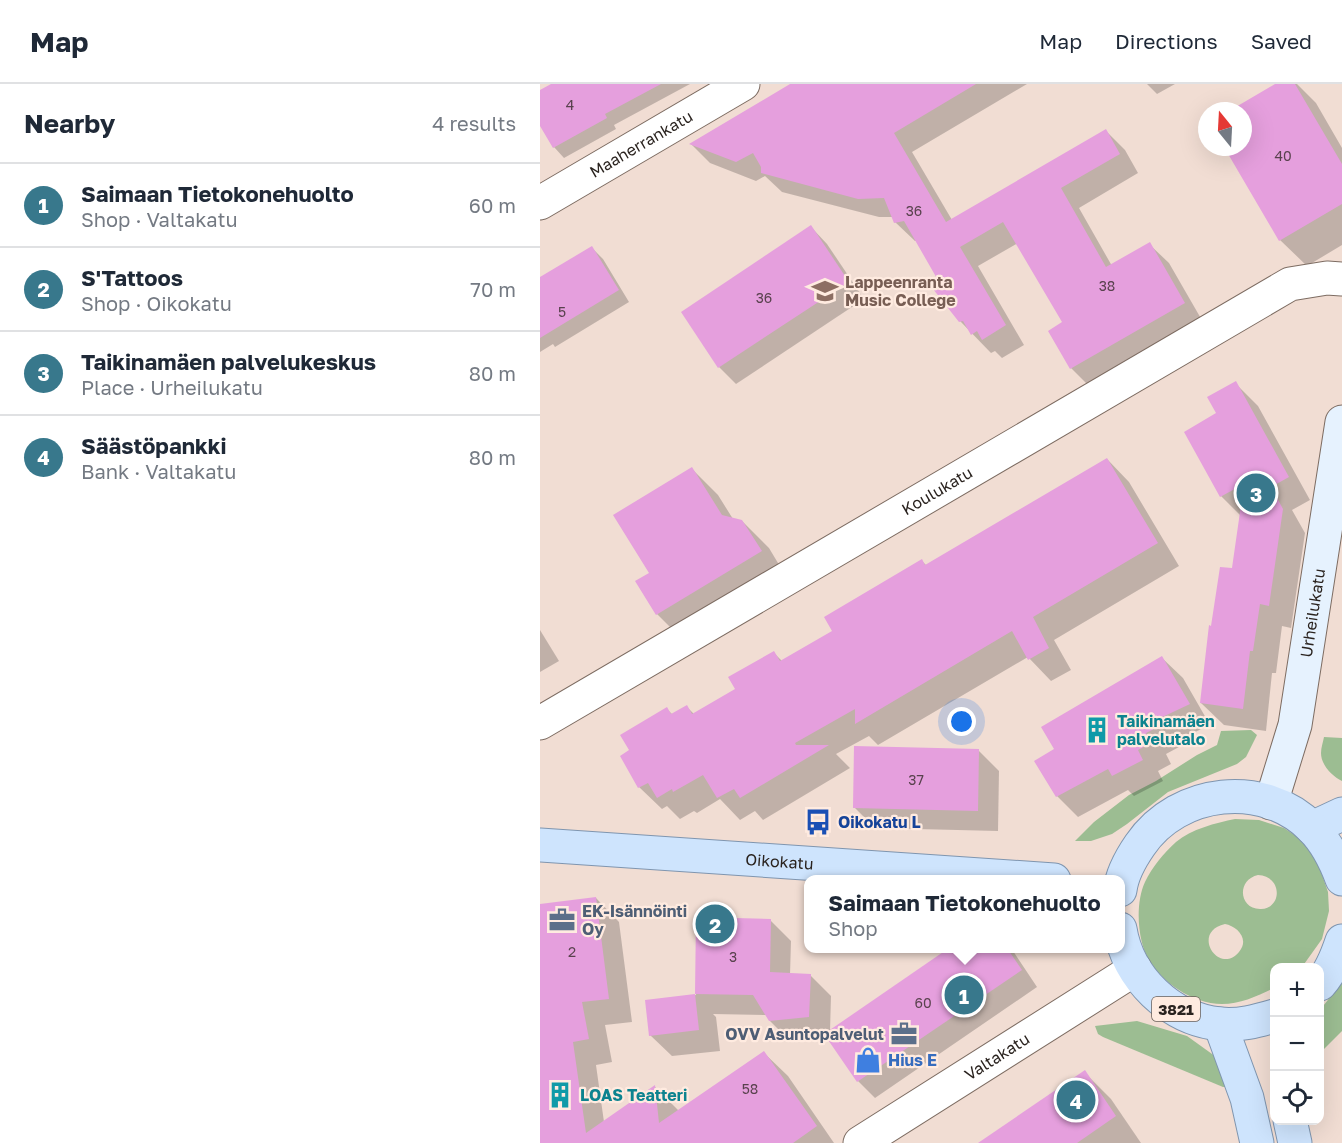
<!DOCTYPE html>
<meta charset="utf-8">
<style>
:root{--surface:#fff;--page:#f2f2f3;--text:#1f2937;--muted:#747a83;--line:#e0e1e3;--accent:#38788c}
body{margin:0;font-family:"Golos Text",sans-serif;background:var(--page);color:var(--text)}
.controls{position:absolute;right:18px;bottom:18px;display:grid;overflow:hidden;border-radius:12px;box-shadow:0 6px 24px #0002}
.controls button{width:54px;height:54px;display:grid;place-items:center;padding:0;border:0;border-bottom:2px solid var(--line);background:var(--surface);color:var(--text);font:30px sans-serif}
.compass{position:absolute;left:658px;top:18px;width:54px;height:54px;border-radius:50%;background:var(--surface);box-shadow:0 6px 24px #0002;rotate:342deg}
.you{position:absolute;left:422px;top:638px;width:21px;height:21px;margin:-15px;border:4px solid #fff;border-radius:50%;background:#1a73e8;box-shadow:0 0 0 9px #1a73e833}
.badge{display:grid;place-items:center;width:39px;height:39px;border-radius:50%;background:var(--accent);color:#fff;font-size:20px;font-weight:700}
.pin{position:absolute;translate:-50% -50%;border:3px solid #fff;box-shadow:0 2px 6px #0006}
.popup{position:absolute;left:264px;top:791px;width:321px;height:78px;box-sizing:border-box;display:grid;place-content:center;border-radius:12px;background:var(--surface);filter:drop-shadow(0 2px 4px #0005);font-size:20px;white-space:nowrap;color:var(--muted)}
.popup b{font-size:22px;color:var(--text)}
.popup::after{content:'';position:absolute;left:50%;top:100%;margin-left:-12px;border:12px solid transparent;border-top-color:var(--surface)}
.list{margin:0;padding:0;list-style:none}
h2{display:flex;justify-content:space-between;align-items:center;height:78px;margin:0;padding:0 24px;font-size:26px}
h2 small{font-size:20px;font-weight:400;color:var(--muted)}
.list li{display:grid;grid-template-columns:39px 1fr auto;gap:18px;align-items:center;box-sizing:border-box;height:84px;padding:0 24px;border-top:2px solid var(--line)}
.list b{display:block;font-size:22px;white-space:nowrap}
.list p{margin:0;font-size:20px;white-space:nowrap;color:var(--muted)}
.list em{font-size:20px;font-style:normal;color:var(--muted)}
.icon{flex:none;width:33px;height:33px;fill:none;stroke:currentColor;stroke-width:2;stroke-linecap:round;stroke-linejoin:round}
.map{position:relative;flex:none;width:802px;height:1059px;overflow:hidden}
header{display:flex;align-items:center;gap:36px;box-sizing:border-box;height:84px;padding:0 30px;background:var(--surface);border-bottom:2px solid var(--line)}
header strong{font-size:28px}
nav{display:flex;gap:33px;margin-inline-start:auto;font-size:21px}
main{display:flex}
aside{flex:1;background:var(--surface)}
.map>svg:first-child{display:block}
</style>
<header>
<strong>Map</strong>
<nav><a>Map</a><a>Directions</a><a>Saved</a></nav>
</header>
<main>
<aside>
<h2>Nearby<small>4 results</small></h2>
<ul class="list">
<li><span class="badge">1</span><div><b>Saimaan Tietokonehuolto</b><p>Shop · Valtakatu</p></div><em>60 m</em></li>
<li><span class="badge">2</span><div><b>S'Tattoos</b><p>Shop · Oikokatu</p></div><em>70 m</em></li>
<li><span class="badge">3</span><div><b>Taikinamäen palvelukeskus</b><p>Place · Urheilukatu</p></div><em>80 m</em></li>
<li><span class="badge">4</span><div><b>Säästöpankki</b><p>Bank · Valtakatu</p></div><em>80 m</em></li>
</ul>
</aside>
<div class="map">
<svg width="802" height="1059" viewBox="0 0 802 1059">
<rect width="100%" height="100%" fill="#f1ddd3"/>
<g fill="#9cbd92" fill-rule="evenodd">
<path d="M711 646 717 651 706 673 697 680 628 708 587 740 572 750 551 757H535L554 738 589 711 616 697 657 671 677 661 681 647Z"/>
<path d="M784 653 802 654V697C792 692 781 681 781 669 781 664 783 658 784 653Z"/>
<path d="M695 735 719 736 744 744 765 758 777 776 788 808 789 827 782 855 762 883 734 884V904C718 912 700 920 682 920 667 920 651 914 639 906 628 899 617 889 610 878 597 858 595 819 605 798 612 783 624 769 636 758 651 745 676 739 695 735ZM718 791C742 792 743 824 721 825 699 826 696 796 718 791ZM685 840C697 842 710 855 699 868 679 892 650 848 685 840Z"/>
<path d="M802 898V947L780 969V926Z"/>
<path d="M597 937 647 952 679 975 698 1002 683 1003 563 953 558 950 555 942Z"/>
</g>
<g fill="#0003">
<path d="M30 0H150L74 41 76 45 24 74 14 63 0 38V18Z"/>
<path d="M253 0H487L372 68 412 136 566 47 585 66 598 89 539 124 572 182 609 160 629 179 663 238 550 303 531 284 524 239 478 159 438 182 484 261 462 274 455 267 451 269 420 237 400 198 377 157H375L355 138 353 133H339L242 108 225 92 216 97 170 79 151 60Z"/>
<path d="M607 0H635L617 10Z"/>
<path d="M737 0H757L776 19 802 64V161L767 182 740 156 686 63H703V27H692Z"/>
<path d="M271 143 287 160 324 215 196 300 179 283 143 228Z"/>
<path d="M52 164 63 175 89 218 15 263 13 260 0 268V195Z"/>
<path d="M695 299 718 322 770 416 752 426 765 449 751 544 742 542 736 589H732L726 647 684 641 661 619 693 486 701 432 681 412 646 348 678 330Z"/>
<path d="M567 375 589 398 639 482 514 556 531 586 511 597 488 573 338 661 329 652 296 670 310 684 223 736 215 727 200 736 180 715 157 729 154 727 140 735 127 722 122 725 99 703 127 625 133 631 147 623 154 630 197 605 234 569 242 577 294 547 382 477 387 482Z"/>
<path d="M152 385 178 411 193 435 202 437 229 464 247 494 143 556 117 530 111 490Z"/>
<path d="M0 546 19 577 0 588Z"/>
<path d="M622 574 643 594 670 641 636 657 639 663 626 670 631 680 618 687 623 697 594 712 588 706 538 733 517 712V666Z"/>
<path d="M439 667 459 687 458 747 335 744 314 723Z"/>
<path d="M56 814 79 838 92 938 65 941 72 978 56 981 64 1038 115 1003 139 1027 224 969 248 992 294 1059H0V821Z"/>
<path d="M158 834 230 836 251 857 250 891H270L291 912 290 948 412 864H471L497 903 335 1014 318 997 288 953 251 958 230 937 227 931 173 930 176 933 180 967 132 972 110 951 106 917 156 911Z"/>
<path d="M544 988 571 1015 601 1059H440Z"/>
</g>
<g fill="#e59fdd">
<path d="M11 0H121L65 30 67 34 13 64 0 42V6Z"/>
<path d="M250 0H436L354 49 406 138 566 45 580 70 521 104 566 183 610 158 645 219 530 285 508 247 522 238 463 138 420 163 466 241 442 256 437 247 431 251 423 237 419 238 393 205 399 198 364 137 354 139 344 114 318 115 221 89V83L213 69 196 78 149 60Z"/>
<path d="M735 0H755L802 80V120L739 157 684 63H703V27H689Z"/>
<path d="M271 141 309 198 178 284 141 228Z"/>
<path d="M52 162 79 206 0 254V193Z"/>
<path d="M696 297 749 393 731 403 743 425 729 522 720 520 713 567H710L703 625 660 619 669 541 671 542 680 483 692 484 704 400 680 413 644 348 676 329 667 313Z"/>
<path d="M567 374 618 459 493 533 509 564 488 576 472 547 315 640V625L255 659 256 661H289L200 714 194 705 177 714 163 691 133 708 132 705 117 714 108 699 98 704 80 672 89 666 80 651 127 623 131 630 147 621 152 630 195 605 188 593 234 567 240 577 292 547 284 533 382 475 385 481Z"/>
<path d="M152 383 182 431 202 436 222 467 116 531 95 497 109 489 73 431Z"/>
<path d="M622 572 650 620 616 636 620 642 606 649 611 659 598 666 603 676 572 692 568 685 516 713 494 677 514 665 501 643Z"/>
<path d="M314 662 439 665 438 727 313 724Z"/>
<path d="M56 813 69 915 42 918 49 955 33 958 46 1049 115 1001 119 1039 224 967 277 1042 253 1059H0V820Z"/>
<path d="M156 833 231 835 230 888 271 890 269 933 229 937 213 911 155 910Z"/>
<path d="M409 864H467L482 886 317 998 284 950Z"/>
<path d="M155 910 159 946 109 952 105 916Z"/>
<path d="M545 986 576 1032 537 1059H438Z"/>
</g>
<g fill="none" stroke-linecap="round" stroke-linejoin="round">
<g stroke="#7d6c62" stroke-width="35">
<g id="street">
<path id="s1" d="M0 119 203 0"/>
<path id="s2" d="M0 639 750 200 787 194 802 195"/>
<path id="s3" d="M320 1059 595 885"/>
</g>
</g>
<g stroke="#7d6c62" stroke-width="35">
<g id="secondary">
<path id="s4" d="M731 719 755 641 802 338"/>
</g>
</g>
<g stroke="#7f95af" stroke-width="35">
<g id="primary">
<path d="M772 744 802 730"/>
<path id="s5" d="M0 761 514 796"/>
<path d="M580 806C582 790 591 774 600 761 638 705 724 695 772 744 787 759 795 776 802 795"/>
<path d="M580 845C588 894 630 935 680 940 699 942 717 937 734 932"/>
<path d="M780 900C791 888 797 872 802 857"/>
<path d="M680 940 707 1014 717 1059"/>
<path d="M750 1036 755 1059"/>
</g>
</g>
<use href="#street" stroke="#fff" stroke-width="33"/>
<use href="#secondary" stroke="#e6f2fe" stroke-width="33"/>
<use href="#primary" stroke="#cee4fd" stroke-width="33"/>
</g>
<defs>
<g id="school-bare" transform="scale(2.07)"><path d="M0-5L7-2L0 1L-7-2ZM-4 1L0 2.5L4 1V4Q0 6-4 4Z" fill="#8d6e63" stroke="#ffebe0" stroke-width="2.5" paint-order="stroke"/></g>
<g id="building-bare" transform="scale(2.07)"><path d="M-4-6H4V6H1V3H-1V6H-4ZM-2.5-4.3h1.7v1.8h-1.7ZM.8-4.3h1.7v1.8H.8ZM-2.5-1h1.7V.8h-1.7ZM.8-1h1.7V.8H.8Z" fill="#0f9aa8" stroke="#ffebe0" stroke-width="2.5" paint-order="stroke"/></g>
<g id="bus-bare" transform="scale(2.07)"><path d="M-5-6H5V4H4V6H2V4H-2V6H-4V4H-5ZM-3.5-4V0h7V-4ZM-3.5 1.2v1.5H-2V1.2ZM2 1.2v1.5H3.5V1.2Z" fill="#1a4fb4" stroke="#ffebe0" stroke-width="2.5" paint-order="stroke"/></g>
<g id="office-bare" transform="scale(2.07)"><path d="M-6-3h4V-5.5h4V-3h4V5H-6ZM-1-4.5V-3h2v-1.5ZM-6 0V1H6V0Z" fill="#5c6f8a" stroke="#ffebe0" stroke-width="2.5" paint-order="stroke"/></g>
<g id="shop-bare" transform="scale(2.07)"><path d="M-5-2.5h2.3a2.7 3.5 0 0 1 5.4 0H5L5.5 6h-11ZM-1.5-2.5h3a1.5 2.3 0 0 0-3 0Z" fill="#3f7fe0" stroke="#ffebe0" stroke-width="2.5" paint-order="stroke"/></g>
</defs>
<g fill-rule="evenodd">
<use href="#school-bare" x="285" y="207"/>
<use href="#building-bare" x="557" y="646"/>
<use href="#bus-bare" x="278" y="738"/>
<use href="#office-bare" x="22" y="836"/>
<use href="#office-bare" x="364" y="950"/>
<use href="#shop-bare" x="328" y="976"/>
<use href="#building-bare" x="20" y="1011"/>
</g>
<g text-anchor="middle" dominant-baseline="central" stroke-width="4.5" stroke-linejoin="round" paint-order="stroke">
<g font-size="14" fill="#59424e">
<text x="30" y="20">4</text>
<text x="743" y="71">40</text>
<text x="374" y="126">36</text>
<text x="567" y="201">38</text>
<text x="224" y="213">36</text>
<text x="22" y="227">5</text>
<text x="376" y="695">37</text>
<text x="32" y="867">2</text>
<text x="193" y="872">3</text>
<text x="383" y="918">60</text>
<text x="210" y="1004">58</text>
</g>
<rect fill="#ffebe0" stroke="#6a5f59" stroke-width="1.5" x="612" y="913" width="48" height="24" rx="4.5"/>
<g font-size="15" font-weight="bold" fill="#2a231f">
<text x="636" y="925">3821</text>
</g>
<g font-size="16" fill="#2a231f" stroke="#ffebe0">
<text stroke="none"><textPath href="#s1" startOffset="117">Maaherrankatu</textPath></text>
<text stroke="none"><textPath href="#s2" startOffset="460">Koulukatu</textPath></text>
<text stroke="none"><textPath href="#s4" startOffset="195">Urheilukatu</textPath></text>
<text stroke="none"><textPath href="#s5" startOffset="240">Oikokatu</textPath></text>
<text stroke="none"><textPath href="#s3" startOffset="162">Valtakatu</textPath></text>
</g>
<g font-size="16" font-weight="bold" fill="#785e54" stroke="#ffebe0" text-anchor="start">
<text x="305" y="198">Lappeenranta<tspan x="305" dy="18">Music College</tspan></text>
</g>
<g font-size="16" font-weight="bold" fill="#0d838f" stroke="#ffebe0" text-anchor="start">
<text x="577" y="637">Taikinamäen<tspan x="577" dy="18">palvelutalo</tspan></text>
<text x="40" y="1011">LOAS Teatteri</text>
</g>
<g font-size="16" font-weight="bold" fill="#164399" stroke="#ffebe0" text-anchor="start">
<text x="298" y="738">Oikokatu L</text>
</g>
<g font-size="16" font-weight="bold" fill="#4e5e75" stroke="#ffebe0" text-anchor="start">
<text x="42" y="827">EK-Isännöinti<tspan x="42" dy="18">Oy</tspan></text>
<text x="344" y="950" text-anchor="end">OVV Asuntopalvelut</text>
</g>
<g font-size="16" font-weight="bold" fill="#366cbe" stroke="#ffebe0" text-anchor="start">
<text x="348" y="976">Hius E</text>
</g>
</g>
</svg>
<div class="controls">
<button>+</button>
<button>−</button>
<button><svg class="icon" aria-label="locate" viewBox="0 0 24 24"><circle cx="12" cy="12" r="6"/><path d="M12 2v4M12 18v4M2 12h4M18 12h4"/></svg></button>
</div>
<svg class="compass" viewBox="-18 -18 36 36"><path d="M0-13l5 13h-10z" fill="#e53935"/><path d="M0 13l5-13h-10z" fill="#747a83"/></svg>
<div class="you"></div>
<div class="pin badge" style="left:424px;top:911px">1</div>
<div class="popup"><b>Saimaan Tietokonehuolto</b>Shop</div>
<div class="pin badge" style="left:175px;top:840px">2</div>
<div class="pin badge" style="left:716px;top:409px">3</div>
<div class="pin badge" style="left:536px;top:1016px">4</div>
</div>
</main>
